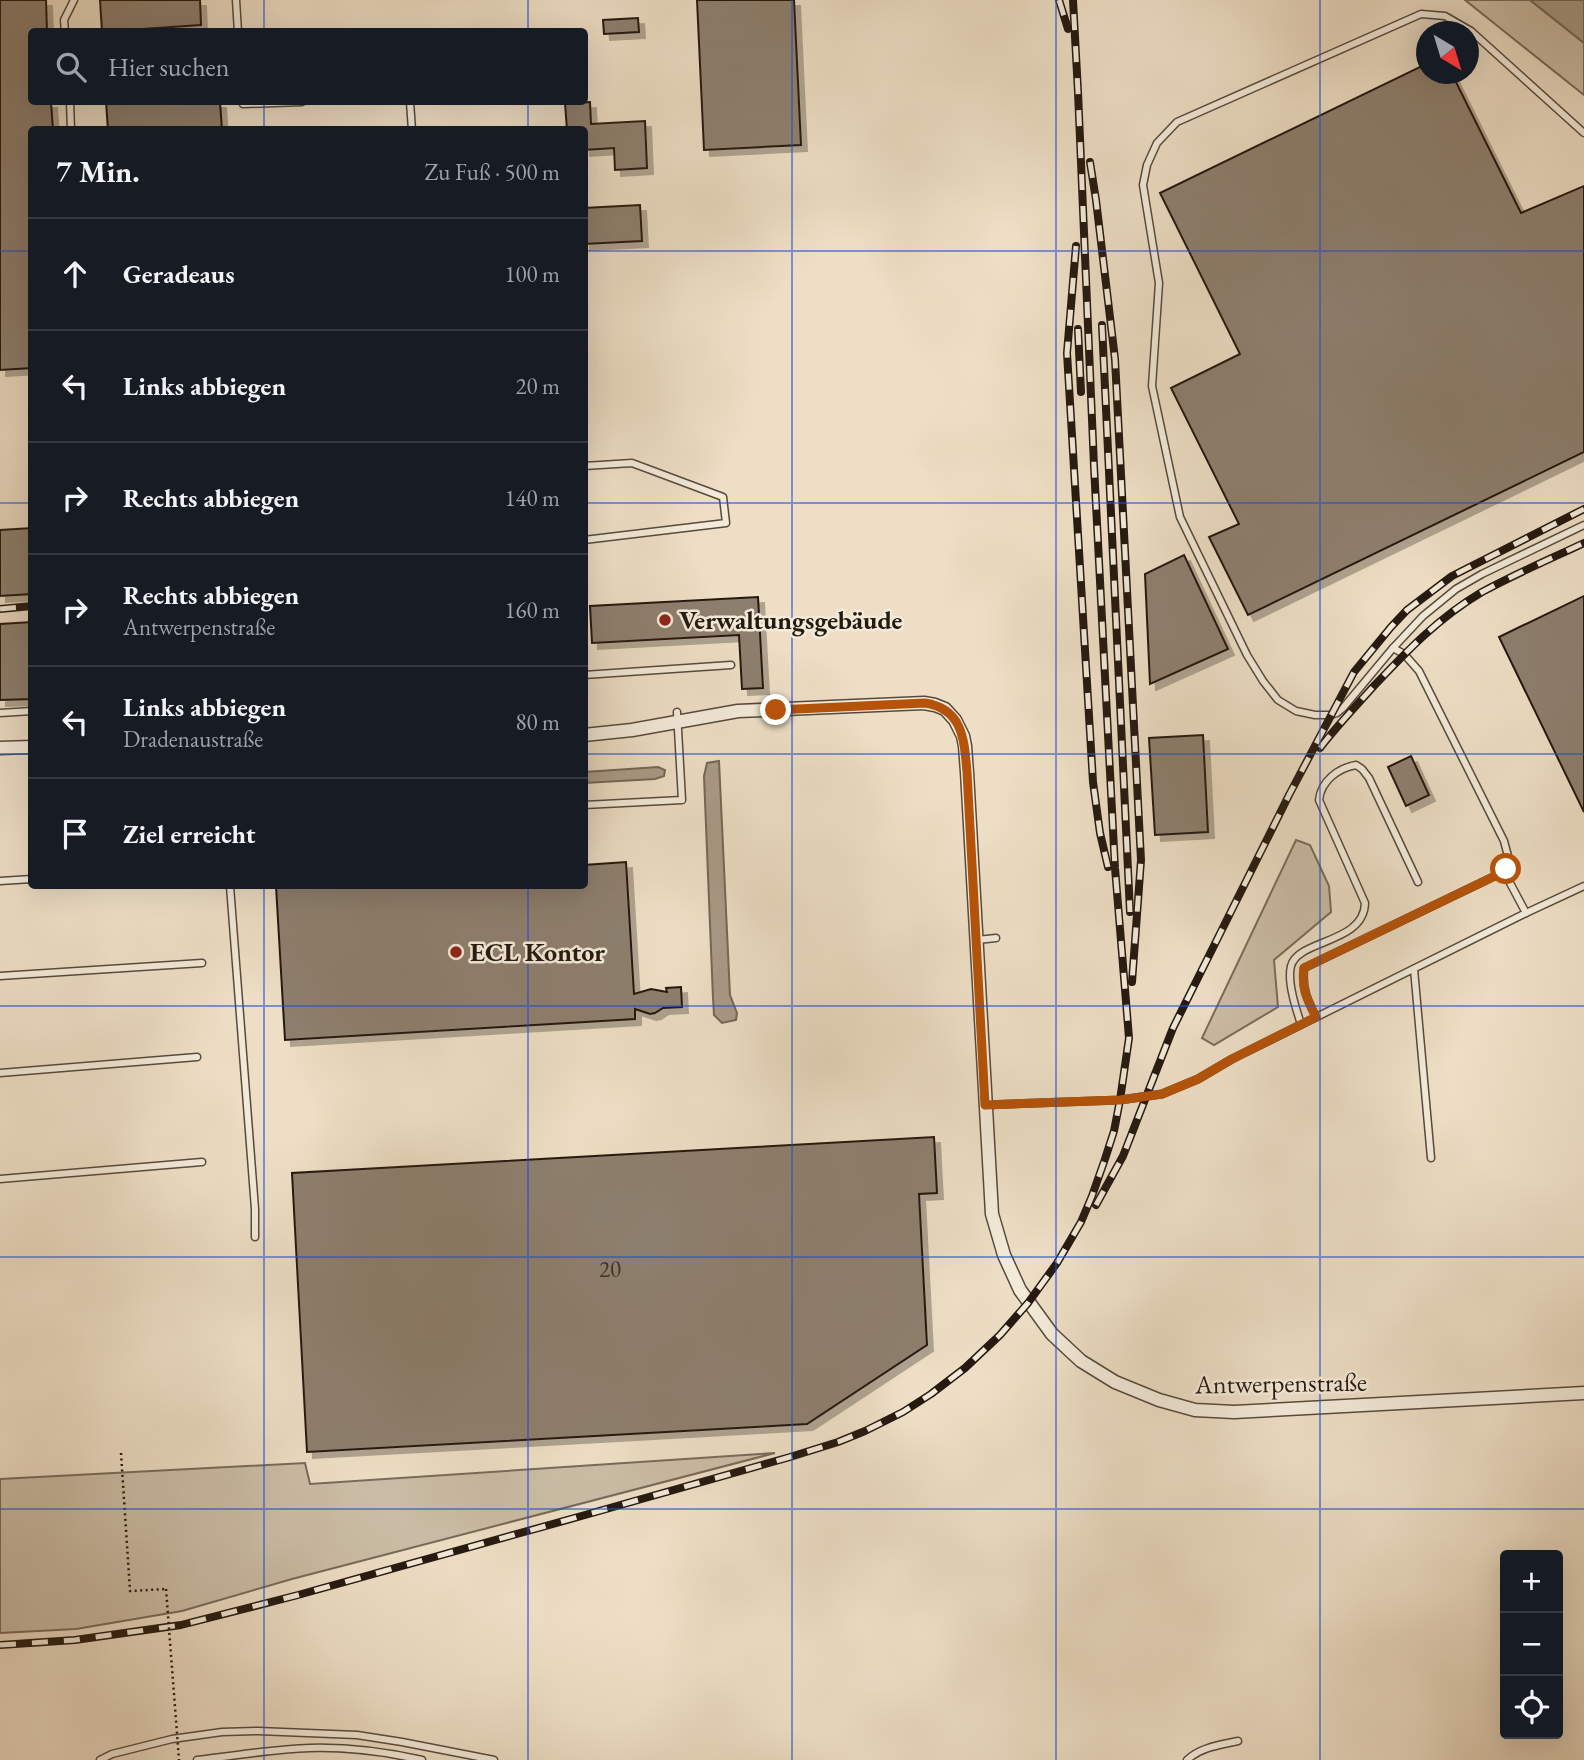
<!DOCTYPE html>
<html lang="de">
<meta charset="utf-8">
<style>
:root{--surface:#171b24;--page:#242831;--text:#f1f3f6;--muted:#9ea1a6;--line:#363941}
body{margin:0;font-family:"EB Garamond",serif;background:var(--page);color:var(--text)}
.controls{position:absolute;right:21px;bottom:21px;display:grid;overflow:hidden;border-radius:7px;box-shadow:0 7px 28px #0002}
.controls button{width:63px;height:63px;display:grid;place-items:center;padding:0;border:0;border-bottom:2px solid var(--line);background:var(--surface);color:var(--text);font:35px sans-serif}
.compass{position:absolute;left:1416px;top:21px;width:63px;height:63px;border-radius:50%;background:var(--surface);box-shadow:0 7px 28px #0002;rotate:142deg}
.stop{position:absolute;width:21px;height:21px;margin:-16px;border:5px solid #b45309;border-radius:50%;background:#fff}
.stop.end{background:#b45309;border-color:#fff;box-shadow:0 2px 7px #0008}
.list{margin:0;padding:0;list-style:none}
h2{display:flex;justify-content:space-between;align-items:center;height:91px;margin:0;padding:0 28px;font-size:30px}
h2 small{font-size:23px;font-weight:400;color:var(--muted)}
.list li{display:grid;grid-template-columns:46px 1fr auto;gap:21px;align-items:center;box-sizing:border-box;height:112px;padding:0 28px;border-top:2px solid var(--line)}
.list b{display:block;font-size:26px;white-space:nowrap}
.list p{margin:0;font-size:23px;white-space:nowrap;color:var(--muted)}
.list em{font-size:23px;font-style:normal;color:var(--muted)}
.icon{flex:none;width:38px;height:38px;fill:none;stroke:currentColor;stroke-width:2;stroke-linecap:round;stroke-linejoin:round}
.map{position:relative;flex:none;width:1584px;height:1760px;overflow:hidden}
.search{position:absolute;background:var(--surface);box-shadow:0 7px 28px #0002;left:28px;top:28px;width:560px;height:77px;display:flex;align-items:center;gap:18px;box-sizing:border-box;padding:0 24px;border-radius:7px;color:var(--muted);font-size:26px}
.panel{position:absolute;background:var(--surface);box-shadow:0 7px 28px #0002;left:28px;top:126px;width:560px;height:763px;border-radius:7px}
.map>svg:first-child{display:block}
</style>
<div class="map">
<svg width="1584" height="1760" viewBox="0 0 1584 1760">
<defs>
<filter id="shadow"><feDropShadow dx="6" dy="6" stdDeviation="0" flood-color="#0004"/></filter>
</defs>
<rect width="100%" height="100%" fill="#eddec5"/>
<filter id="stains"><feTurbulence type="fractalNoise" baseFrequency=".00286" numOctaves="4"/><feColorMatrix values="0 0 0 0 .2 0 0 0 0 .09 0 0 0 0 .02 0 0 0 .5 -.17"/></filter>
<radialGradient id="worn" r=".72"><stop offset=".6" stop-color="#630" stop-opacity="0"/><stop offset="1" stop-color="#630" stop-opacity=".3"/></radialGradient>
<g fill="#cbbda6" stroke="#786b5b" stroke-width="2">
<path d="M1465 0H1530L1584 43V95Z"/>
<path d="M1296 840 1310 845 1329 886 1331 912 1274 960 1278 1007 1214 1045 1202 1038Z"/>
<path d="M775 1453 292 1579 182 1611 76 1629 0 1633V1479L305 1463 310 1484Z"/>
</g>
<g fill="#a99b87" stroke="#746757" stroke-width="2">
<path d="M1530 0H1584V43Z"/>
<path d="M719 761 730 995 737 1013 736 1020 722 1023 714 1015 713 998 704 776 707 763Z"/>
<path d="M658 767 665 770 664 776 655 779 585 783V772Z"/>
</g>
<g fill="#8d7f6e" stroke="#251910" stroke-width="2" filter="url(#shadow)">
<path d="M0 0H46L47 32H32V102H51L53 130H32V368L0 370Z"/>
<path d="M100 0H200L201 25 143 29V32H102Z"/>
<path d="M697 0H794L801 145 704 150Z"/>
<path d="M638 18 639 32 604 34 603 20Z"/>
<path d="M1426 64V74H1452L1521 213 1584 186V452L1248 615 1209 537 1239 524 1171 388 1240 354 1160 193Z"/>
<path d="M106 102H220L222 130H108Z"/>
<path d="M590 102 591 124 645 121 647 168 615 170 614 148 584 150V130H567L565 103Z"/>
<path d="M640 205 642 241 584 244V208Z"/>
<path d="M32 528V594L0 596V530Z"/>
<path d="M1184 555 1228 649 1150 684 1145 574Z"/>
<path d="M1584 596V812L1499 637Z"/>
<path d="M758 597 763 688 742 689 739 635 592 643 590 606Z"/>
<path d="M32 622V699L0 700V624Z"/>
<path d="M1203 735 1208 832 1155 835 1149 738Z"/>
<path d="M1411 756 1429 795 1406 806 1388 767Z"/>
<path d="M626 862 634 994 651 989 667 992 666 988 681 987 682 1007 663 1008 655 1013 650 1014 635 1009V1019L285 1040 276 886H584V865Z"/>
<path d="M934 1137 937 1193 919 1194 927 1345 807 1424 307 1452 292 1173Z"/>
</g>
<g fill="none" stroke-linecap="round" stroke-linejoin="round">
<g stroke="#574a3d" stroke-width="9">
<g id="lane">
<path d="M236 0 238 32"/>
<path d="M65 32 64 20 74 0"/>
<path d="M70 102 71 130"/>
<path d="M243 102V104L302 102"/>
<path d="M410 102 412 130"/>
<path d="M1584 133 1471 31 1445 16 1421 14 1177 122 1157 143 1147 165 1143 185 1159 283 1152 386 1180 517 1247 655 1263 681 1278 700 1296 711 1315 715H1330L1337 713 1343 708 1393 648 1423 616 1456 589 1482 574 1584 525"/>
<path d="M584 466 632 463 723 497 726 523 584 540"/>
<path d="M1393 648 1404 654 1419 671 1504 841 1508 856 1504 878"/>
<path d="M584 675 731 665"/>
<path d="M0 713 32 711"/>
<path d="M584 805 682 800 677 712"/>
<path d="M0 881 32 879"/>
<path d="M230 886 255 1209V1237"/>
<path d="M977 940 996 938"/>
<path d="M1414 969 1431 1158"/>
<path d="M0 976 202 963"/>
<path d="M1316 1017C1307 999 1302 989 1304 968L1497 875 1509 881 1526 913"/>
<path d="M1301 1024C1296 1009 1287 982 1291 966 1298 939 1364 944 1365 903L1319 800C1321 781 1338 768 1356 765L1362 769 1369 778 1418 882"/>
<path d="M0 1073 197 1057"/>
<path d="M985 1105 1120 1100 1162 1094 1198 1079 1232 1059 1526 913 1584 886"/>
<path d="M0 1179 202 1162"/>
<path d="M100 1760 112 1754 172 1739 222 1732 258 1731 357 1735 402 1742 494 1760"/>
<path d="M197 1760C235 1756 272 1749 310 1748 348 1747 386 1752 422 1760"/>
<path d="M1187 1760C1201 1747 1220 1745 1238 1741"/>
</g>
</g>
<g stroke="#574a3d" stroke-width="15">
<g id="street">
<path d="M584 735 632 730 738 711 924 703 935 705 945 709 955 720 963 736 965 746 967 772 992 1214 1004 1255 1020 1290 1052 1334 1081 1361 1115 1382 1159 1400 1195 1410 1234 1412 1584 1393"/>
<path d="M0 748 32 747"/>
</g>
</g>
<path stroke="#251910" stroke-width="2.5" stroke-dasharray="2 3.5" stroke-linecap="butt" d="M121 1453 130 1591 166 1589"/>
<use href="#lane" stroke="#f3ead9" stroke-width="6"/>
<use href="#street" stroke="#f3ead9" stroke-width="12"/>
<g stroke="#251910" stroke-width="8">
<g id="rail">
<path d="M1059 0 1068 29"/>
<path d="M1090 162 1096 200 1115 359 1141 860 1132 982"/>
<path d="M1076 246 1067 353 1093 782 1100 833 1108 867"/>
<path d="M1102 325 1130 912"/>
<path d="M1078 329 1081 392"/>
<path d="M0 609 32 606"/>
<path d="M1320 748C1336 727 1355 707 1373 687 1407 651 1438 618 1482 592 1515 574 1550 559 1584 543"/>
<path d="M1096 1205 1123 1156 1173 1028 1289 795 1354 672 1391 627 1407 610 1452 576 1584 509"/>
<path d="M0 1645 75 1640 181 1625 298 1595 585 1515 790 1457 838 1442 865 1431 903 1412 931 1394 965 1368 1000 1335 1028 1303 1057 1263 1081 1222 1092 1196 1105 1159 1114 1131 1120 1100 1129 1038 1115 868 1094 466 1078 92 1073 0"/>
</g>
</g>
<use href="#rail" stroke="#f3ead9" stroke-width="5" stroke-dasharray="16" stroke-linecap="butt"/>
<path stroke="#251910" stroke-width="2.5" stroke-dasharray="2 3.5" stroke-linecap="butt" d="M166 1589 179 1760"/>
</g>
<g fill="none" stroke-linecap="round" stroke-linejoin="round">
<path stroke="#b45309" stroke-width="9" d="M776 710 925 703C963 709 964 739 967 772L985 1105 1120 1100 1162 1094 1198 1079 1232 1059 1316 1017C1307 999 1301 989 1304 968L1497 875 1504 878 1506 869"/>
</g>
<path fill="none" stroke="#1d4ed8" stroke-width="2" stroke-opacity="0.55" d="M264 0V32M528 0V32M792 0V1760M1056 0V1760M1320 0V1760M264 102V130M528 102V130M0 251H32M584 251H1584M0 503H32M584 503H1584M0 754H32M584 754H1584M264 886V1760M528 886V1760M0 1006H1584M0 1257H1584M0 1509H1584"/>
<g fill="#8f2418" stroke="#f3ead9" stroke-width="2.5">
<circle cx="665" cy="620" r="7"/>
<circle cx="456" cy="952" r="7"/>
</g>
<g text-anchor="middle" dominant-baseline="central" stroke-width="5" stroke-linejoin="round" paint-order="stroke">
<g font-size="23" fill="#3f3228">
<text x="610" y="1269">20</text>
</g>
<g font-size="26" font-weight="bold" fill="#251910" stroke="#f3ead9" text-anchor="start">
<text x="679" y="620">Verwaltungsgebäude</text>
<text x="470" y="952">ECL Kontor</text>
</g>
<g font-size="26" fill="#251910" stroke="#f3ead9">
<text transform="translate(1281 1383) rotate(-1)">Antwerpenstraße</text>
</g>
</g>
<rect width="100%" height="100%" filter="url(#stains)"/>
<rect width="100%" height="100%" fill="url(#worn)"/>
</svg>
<div class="controls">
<button>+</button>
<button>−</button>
<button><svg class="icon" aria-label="locate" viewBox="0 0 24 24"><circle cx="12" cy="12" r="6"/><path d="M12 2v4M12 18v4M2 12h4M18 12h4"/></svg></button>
</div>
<svg class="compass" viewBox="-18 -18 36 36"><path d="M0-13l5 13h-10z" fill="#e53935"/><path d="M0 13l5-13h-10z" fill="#9ea1a6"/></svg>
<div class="stop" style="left:1506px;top:869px"></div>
<div class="stop end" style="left:776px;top:710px"></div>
<div class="search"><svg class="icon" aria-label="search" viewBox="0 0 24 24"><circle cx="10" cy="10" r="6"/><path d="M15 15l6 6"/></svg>Hier suchen</div>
<section class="panel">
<h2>7 Min.<small>Zu Fuß · 500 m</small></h2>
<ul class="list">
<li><svg class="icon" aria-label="ahead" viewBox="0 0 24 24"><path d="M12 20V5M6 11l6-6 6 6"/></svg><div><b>Geradeaus</b></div><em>100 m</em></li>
<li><svg class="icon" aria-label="left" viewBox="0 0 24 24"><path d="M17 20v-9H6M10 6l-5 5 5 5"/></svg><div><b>Links abbiegen</b></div><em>20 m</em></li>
<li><svg class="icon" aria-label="right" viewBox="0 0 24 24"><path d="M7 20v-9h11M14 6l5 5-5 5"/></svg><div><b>Rechts abbiegen</b></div><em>140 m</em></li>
<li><svg class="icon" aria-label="right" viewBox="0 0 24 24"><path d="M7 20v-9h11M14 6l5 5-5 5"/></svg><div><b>Rechts abbiegen</b><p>Antwerpenstraße</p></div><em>160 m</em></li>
<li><svg class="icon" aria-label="left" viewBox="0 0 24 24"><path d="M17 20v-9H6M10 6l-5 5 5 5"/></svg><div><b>Links abbiegen</b><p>Dradenaustraße</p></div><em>80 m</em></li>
<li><svg class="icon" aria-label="arrive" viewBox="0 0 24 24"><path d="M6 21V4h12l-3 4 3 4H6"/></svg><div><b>Ziel erreicht</b></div></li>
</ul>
</section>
</div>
